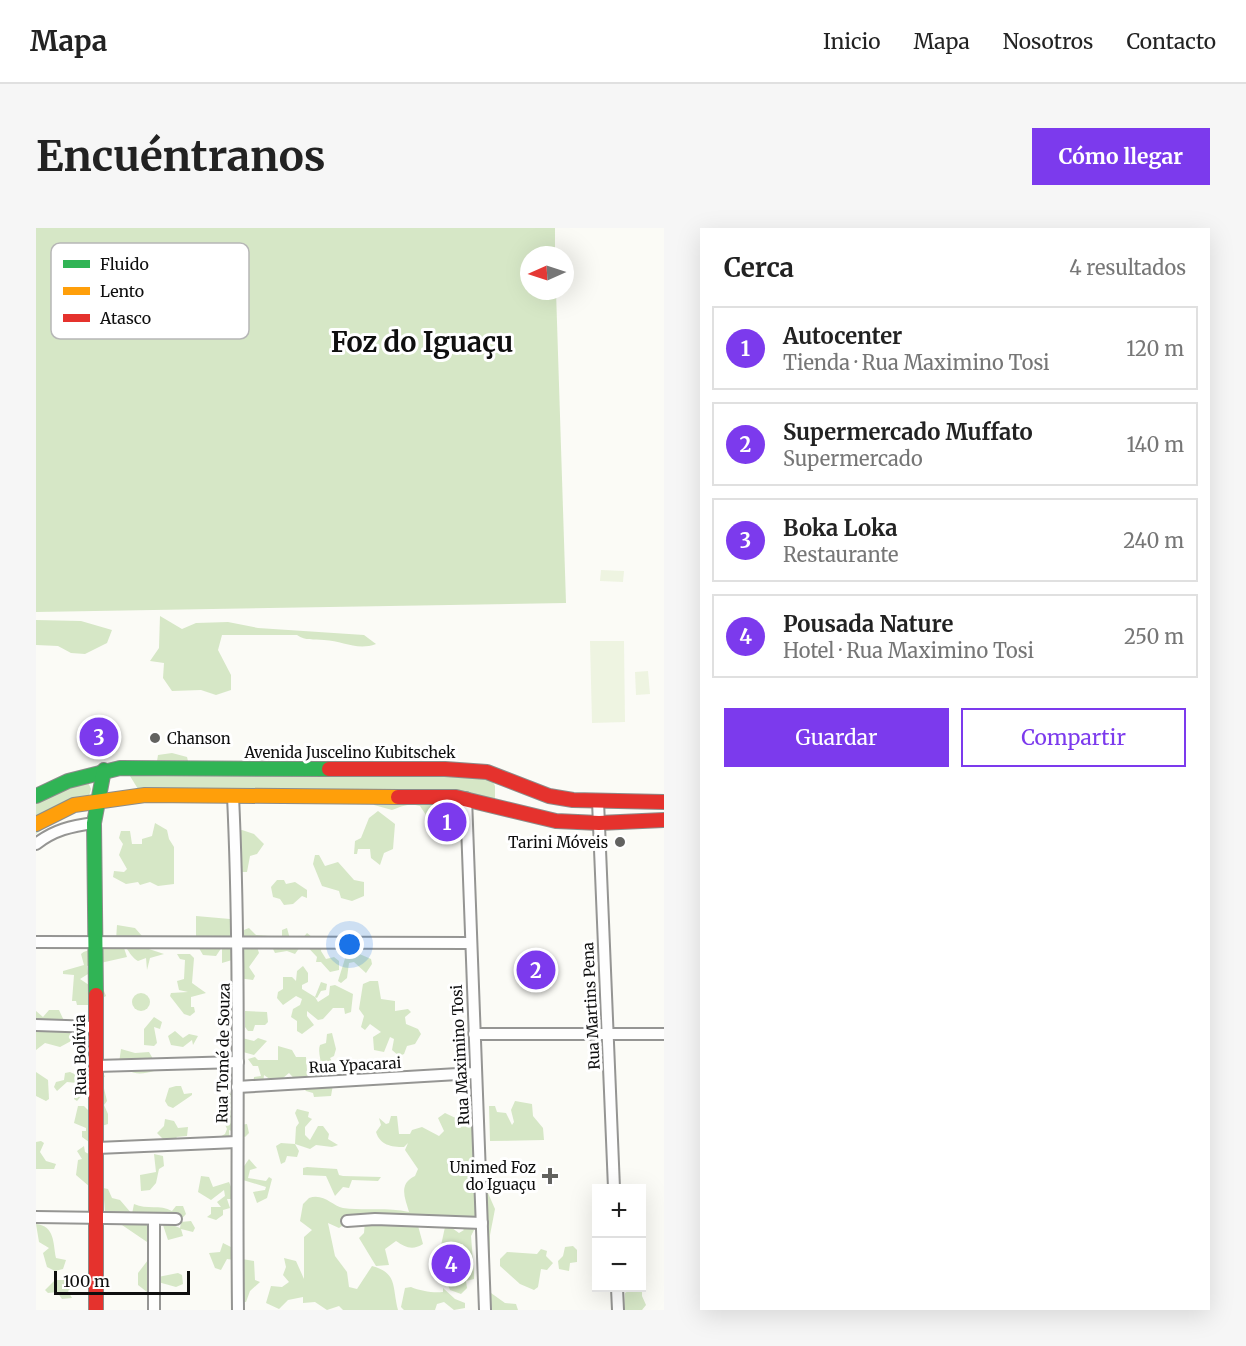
<!DOCTYPE html>
<html lang="es">
<meta charset="utf-8">
<style>
:root{--surface:#fff;--page:#f6f6f6;--text:#222;--muted:#767676;--line:#e0e0e0;--accent:#7c3aed}
body{margin:0;font-family:Merriweather,serif;background:var(--page);color:var(--text)}
.controls{position:absolute;right:18px;bottom:18px;display:grid;overflow:hidden;border-radius:0px;box-shadow:0 6px 24px #0002}
.controls button{width:54px;height:54px;display:grid;place-items:center;padding:0;border:0;border-bottom:2px solid var(--line);background:var(--surface);color:var(--text);font:30px sans-serif}
.compass{position:absolute;left:484px;top:18px;width:54px;height:54px;border-radius:50%;background:var(--surface);box-shadow:0 6px 24px #0002;rotate:267deg}
.scale{position:absolute;left:18px;bottom:15px;width:136px;box-sizing:border-box;padding-left:6px;border:3px solid #0f0f0f;border-top:0;font-size:16px;line-height:21px;white-space:nowrap;color:#0f0f0f;-webkit-text-stroke:4px #fff;paint-order:stroke}
.you{position:absolute;left:314px;top:717px;width:21px;height:21px;margin:-15px;border:4px solid #fff;border-radius:50%;background:#1a73e8;box-shadow:0 0 0 9px #1a73e833}
.badge{display:grid;place-items:center;width:39px;height:39px;border-radius:50%;background:var(--accent);color:#fff;font-size:20px;font-weight:700}
.pin{position:absolute;translate:-50% -50%;border:3px solid #fff;box-shadow:0 2px 6px #0006}
.list{margin:0;padding:0;list-style:none}
h2{display:flex;justify-content:space-between;align-items:center;height:78px;margin:0;padding:0 24px;font-size:26px}
h2 small{font-size:20px;font-weight:400;color:var(--muted)}
.list li{display:grid;grid-template-columns:39px 1fr auto;gap:18px;align-items:center;box-sizing:border-box;height:84px;margin:0 12px 12px;padding:0 12px;border:2px solid var(--line);border-radius:0px}
.list b{display:block;font-size:22px;white-space:nowrap}
.list p{margin:0;font-size:20px;white-space:nowrap;color:var(--muted)}
.list em{font-size:20px;font-style:normal;color:var(--muted)}
.actions{display:flex;gap:12px;padding:18px 24px}
.actions a{flex:1;padding:14px 0;border:2px solid var(--accent);border-radius:0px;text-align:center;font-size:21px;color:var(--accent)}
.actions .main{background:var(--accent);color:#fff}
.map{position:relative;flex:none;width:628px;height:1082px;overflow:hidden;border-radius:0px}
header{display:flex;align-items:center;gap:36px;box-sizing:border-box;height:84px;padding:0 30px;background:var(--surface);border-bottom:2px solid var(--line)}
header strong{font-size:28px}
nav{display:flex;gap:33px;margin-inline-start:auto;font-size:21px}
.intro{display:flex;align-items:center;justify-content:space-between;box-sizing:border-box;height:144px;padding:0 36px}
h1{margin:0;font-size:42px}
.button{padding:15px 27px;border-radius:0px;background:var(--accent);color:#fff;font-size:21px;font-weight:700}
main{display:flex;gap:36px;padding:0 36px}
aside{flex:1;background:var(--surface);border-radius:0px;box-shadow:0 6px 24px #0002}
.map>svg:first-child{display:block}
</style>
<header>
<strong>Mapa</strong>
<nav><a>Inicio</a><a>Mapa</a><a>Nosotros</a><a>Contacto</a></nav>
</header>
<div class="intro"><h1>Encuéntranos</h1><a class="button">Cómo llegar</a></div>
<main>
<div class="map">
<svg width="628" height="1082" viewBox="0 0 628 1082">
<rect width="100%" height="100%" fill="#fbfbf6"/>
<g fill="#d6e7c6">
<path d="M0 0H519V27H493V63H520L530 375 0 384Z"/>
<path d="M124 388 146 401 160 395 192 394 222 400 328 407 340 416C321 423 307 413 288 412 277 411 270 413 261 407H186L182 422 195 447V462L180 467 165 462 136 463 127 450 128 435 114 433 123 420Z"/>
<path d="M0 392 45 393 76 402 71 415 49 426 35 425 22 418 0 417Z"/>
<path d="M136 525 151 529 154 541 451 542 459 558V574L424 573 403 584 411 594 396 596 384 578C372 575 367 578 356 582L338 577 335 572 102 561 94 548 120 539 122 527Z"/>
<path d="M52 554 55 561 53 568 0 606V571Z"/>
<path d="M342 583 359 596 357 621 348 625 344 637 335 630 334 621H322L321 626H318L319 613 325 610 333 590Z"/>
<path d="M119 595 131 602 133 611 138 619V656L122 658 114 654 104 657 102 654 90 656 77 649 78 643 88 644 91 641 83 627 87 616 83 610 85 603H94L96 616H106V611L116 608Z"/>
<path d="M206 602 218 606 228 616 221 626 214 628 211 644H204L197 604Z"/>
<path d="M279 627H283L289 638 302 634 318 652 328 654V668L316 673 305 670 303 663 286 658 277 636Z"/>
<path d="M241 652H248L250 656 259 654 271 662V670L266 668 257 676 248 677 244 671 237 669 235 659Z"/>
<path d="M160 688 194 691 201 696 203 722 210 721 214 716 221 719 223 725 213 739 219 748 217 752 202 750 196 732 186 735V719L180 728 167 727 160 715Z"/>
<path d="M81 697 99 700 113 716V721L128 726 114 730 111 742 110 730 102 733C91 726 94 719 80 712Z"/>
<path d="M213 700 220 707 233 708 234 711 241 709 246 711V702L251 700 254 711 264 719 259 726 251 723 239 725 235 717 207 712 208 702Z"/>
<path d="M271 705 286 717 285 723 290 731 298 729 303 733V742L294 744 285 734H280L281 729 265 712Z"/>
<path d="M75 717 80 721 88 720 91 729 51 738 52 746 44 751 53 757 66 758 70 768 53 777H41L40 773H36L38 747 27 746V743L48 737 45 726C51 720 66 721 75 717Z"/>
<path d="M312 721 335 731 336 736 330 745 318 734 313 735 311 750 305 755 302 753Z"/>
<path d="M141 726H154L158 730 156 755 170 765 155 769V779H158L159 784 154 788 148 786 134 768 135 765 152 764 143 762 141 753 148 751 149 732 144 731Z"/>
<path d="M267 738 272 745V754L266 757V761L279 769 285 754 291 756 290 762 285 763 281 770 279 769 282 774 293 767 294 758 299 757 317 766 315 784 309 786 308 780H297L287 791 282 792 271 783V788L278 797 266 806 261 803V793L255 789 257 781 264 777 266 771 260 768 247 777 241 770 242 764 247 761V749H256L260 753 261 743Z"/>
<path d="M334 753H342L345 771 359 773V783L372 781 375 784 369 789 370 796 382 801 385 806 379 816 371 818 368 826 363 828 356 822 358 811 354 809 348 824 338 822 337 809 345 804 334 796 329 802 325 799 328 788 323 781 327 756Z"/>
<circle cx="105" cy="774" r="9"/>
<path d="M13 782H23L37 812 24 819 9 815 0 822V783L7 789Z"/>
<path d="M209 783 231 784 232 794 229 797H219L217 803H212L209 799Z"/>
<path d="M118 789 126 794 124 801 118 799 121 815 118 818 108 817V801Z"/>
<path d="M139 803 147 810 153 806 162 808 157 817 156 812 147 819 135 817 132 808Z"/>
<path d="M296 805 300 821 298 828 294 830 300 840 295 868 278 869 277 865 270 863 253 845 247 850 235 852 228 847 227 856 218 857V849L225 848 222 838H217L212 831 219 829 222 832H242V818L256 822 260 829H270L271 842 279 846 285 845C287 835 281 825 284 817L290 815 291 806Z"/>
<path d="M206 810 218 813 222 810 231 813 218 827 207 824Z"/>
<path d="M85 821 99 825 113 824 121 838 118 843C104 847 93 847 83 835Z"/>
<path d="M0 844 12 852 13 871 10 873 0 868Z"/>
<path d="M34 844 54 853 65 845 69 848 66 852 71 873 68 877 72 886V896L53 902V914L46 909V903H50V900L38 895 42 878H48L54 884V870L47 866 41 873 38 871 41 855 31 854 21 863 18 859 20 854 28 852 29 845Z"/>
<path d="M423 852 431 855 438 866 436 871 418 862Z"/>
<path d="M140 858H145L148 866 156 865V867L137 880 132 878 129 873 133 860Z"/>
<path d="M193 865 198 867 196 889 203 897 211 896 213 905 209 909 193 902 194 915 180 911 189 906 191 901 187 892 193 886 187 883V875Z"/>
<path d="M479 873 496 876 497 888 507 900 508 912 454 913 453 878H459L461 884 470 885 476 897 478 894 475 882Z"/>
<path d="M261 881 273 884 272 889 276 891 269 899V907L274 912 282 898H287L293 906 292 911 302 917 296 919 280 917 274 921 259 916 263 923 261 929 251 928 249 934 245 936 240 918 245 915 259 916 260 899 263 895 259 885Z"/>
<path d="M409 885 426 893 435 892 440 903 445 961 452 965 459 981 454 1007V1031C434 1020 444 1011 443 993L435 1000 438 1002 435 1008 438 1045V1051L430 1053 431 1060 425 1066 414 1062 408 1048 397 1039V1032L402 1028 408 1031 428 1030 427 1016H414L408 1023 404 1022 409 999 416 1000 423 1005 428 1002 420 994 404 1000 400 995 381 994 387 1016C376 1023 369 1019 360 1013L349 1021 353 1037 340 1038 323 1010 328 1005 329 993 309 996 303 1000 292 995 299 1028 311 1044 313 1059 321 1061 336 1038C362 1045 356 1059 362 1082H307L303 1078 291 1082 279 1074 267 1075V1069L252 1072 243 1081 230 1075 235 1058 246 1059 253 1054 247 1047 250 1039 248 1030 260 1033 268 1051V1009L276 1002 264 993 267 976 273 970C288 965 296 978 307 980 329 983 352 979 373 984 369 970 362 956 379 948L382 941 369 922 372 915 368 919C355 919 344 917 340 904L345 897 343 890 350 896 353 895 355 888H361L363 906H374L376 902 386 899 403 908 408 903 402 890Z"/>
<path d="M129 891 138 893 142 900 152 899 151 908 140 909 146 914 145 921H135L131 911H127L121 905 128 898Z"/>
<path d="M5 913 8 915 4 924 10 933 20 936 18 941H0V914Z"/>
<path d="M48 918 49 924 55 927 58 956 54 959 40 947 42 932 46 931 41 923Z"/>
<path d="M118 926 127 928 128 938 123 941 120 955 114 962 105 963 104 947 120 944Z"/>
<path d="M213 931 221 940 214 942 212 950 230 953 233 949 236 951 231 970 221 975 217 964 229 962 230 959 207 952 206 941Z"/>
<path d="M271 939 301 941 303 947 307 948 345 949 342 953 316 952 313 960 307 959 299 968 290 948 267 947V940Z"/>
<path d="M165 948 173 949 177 959 193 954 200 971H191L194 980 187 982V987L180 992 171 989 175 986V979H185L181 974 189 968 188 962 175 972 162 964Z"/>
<path d="M67 960 72 961 76 970 84 972 96 986 98 976C111 982 124 976 136 983L140 978H147L150 986 139 998 144 1000 145 994 155 993 159 1000 157 1004 145 1001 147 1008 132 1012 127 997 122 994 114 1016 86 997 84 992 73 990 69 983Z"/>
<path d="M0 996C19 998 17 1015 20 1030L30 1032 27 1041 19 1043 11 1039 7 1025 13 1020 3 1014Z"/>
<path d="M187 1015 197 1020 199 1032 191 1031 185 1042 179 1040 173 1025 184 1024Z"/>
<path d="M537 1018 541 1022V1034L534 1035 533 1043 523 1041 522 1033 527 1028 529 1019Z"/>
<path d="M505 1021 511 1023 510 1028 517 1035 511 1042 505 1041 502 1059 498 1062 484 1056 464 1038V1031L471 1024 501 1026Z"/>
<path d="M206 1031 218 1033 219 1052 224 1054 214 1063 210 1074H206Z"/>
<path d="M112 1032 116 1036 111 1064 102 1057V1045Z"/>
<path d="M142 1045 146 1047 147 1056 140 1059 122 1054V1049Z"/>
<path d="M606 1050V1068L610 1077 606 1082H588L589 1065 592 1063 587 1060H606Z"/>
<path d="M19 1052H28L34 1061 32 1063 36 1070 26 1071 21 1064 12 1065 9 1062Z"/>
<path d="M375 1059C384 1063 397 1065 407 1064V1060L419 1071 429 1075V1080L418 1082 408 1074 401 1076 399 1082H368L365 1079 369 1060Z"/>
<path d="M455 1065 469 1075 480 1076 482 1082H443L448 1066Z"/>
</g>
<g fill="#eef4e1">
<path d="M565 342 588 343 587 354 564 353Z"/>
<path d="M554 413H588L589 494 556 495Z"/>
<path d="M612 443 614 466 600 467 599 444Z"/>
</g>
<g fill="none" stroke-linecap="round" stroke-linejoin="round">
<g stroke="#959593" stroke-width="14">
<g id="street">
<path d="M197 568C205 739 200 910 202 1082"/>
<path d="M430 570 449 1082"/>
<path d="M562 573 578 960"/>
<path d="M0 616C18 602 35 598 58 595"/>
<path d="M0 714 434 715"/>
<path d="M0 797 59 799"/>
<path d="M438 806H628"/>
<path d="M60 838 202 834"/>
<path d="M201 859 439 845"/>
<path d="M61 920 201 914"/>
<path d="M0 989 140 991"/>
<path d="M311 993 339 991 446 995"/>
<path d="M581 1060 582 1082"/>
<path d="M118 1082V991"/>
</g>
</g>
<g stroke="#8c8c8a" stroke-width="16">
<g id="fast">
<path d="M0 568 32 553 84 540 293 541"/>
<path d="M60 767 58 595 68 542"/>
</g>
</g>
<g stroke="#8c8c8a" stroke-width="16">
<path id="slow" d="M0 596 38 577 109 567 362 569"/>
</g>
<g stroke="#8c8c8a" stroke-width="16">
<g id="jam">
<path d="M293 541H409L451 544 513 568 537 572 628 574"/>
<path d="M362 569H420L520 593 563 595 628 592"/>
<path d="M60 767V1082"/>
</g>
</g>
<use href="#street" stroke="#fefefe" stroke-width="10"/>
<use href="#fast" stroke="#30b455" stroke-width="14"/>
<use href="#slow" stroke="#ff9f0a" stroke-width="14"/>
<use href="#jam" stroke="#e5322d" stroke-width="14"/>
</g>
<g fill="#626260" stroke="#fff" stroke-width="2">
<circle cx="119" cy="510" r="6"/>
<circle cx="584" cy="614" r="6"/>
<path d="M511 939h6v6h6v6h-6v6h-6v-6h-6v-6h6z"/>
</g>
<g text-anchor="middle" dominant-baseline="central" stroke-width="6" stroke-linejoin="round" paint-order="stroke">
<g font-size="15" fill="#0f0f0f" stroke="#fff" text-anchor="end">
<text x="131" y="510" text-anchor="start">Chanson</text>
<text x="572" y="614">Tarini Móveis</text>
<text x="500" y="939">Unimed Foz<tspan x="500" dy="17">do Iguaçu</tspan></text>
</g>
<g font-size="15" fill="#0f0f0f" stroke="#fff">
<text x="314" y="524">Avenida Juscelino Kubitschek</text>
<text transform="translate(555 778) rotate(-93)">Rua Martins Pena</text>
<text transform="translate(187 825) rotate(-89)">Rua Tomé de Souza</text>
<text transform="translate(44 827) rotate(-91)">Rua Bolívia</text>
<text transform="translate(424 827) rotate(-93)">Rua Maximino Tosi</text>
<text transform="translate(319 837) rotate(-3)">Rua Ypacarai</text>
</g>
<g font-size="27" font-weight="bold" fill="#0f0f0f" stroke="#fff">
<text x="386" y="114">Foz do Iguaçu</text>
</g>
</g>
<rect x="15" y="15" width="198" height="96" rx="9" fill="#fff" stroke="#b7b7b7" stroke-width="1.5"/>
<rect x="27" y="32" width="27" height="8" fill="#30b455"/>
<rect x="27" y="59" width="27" height="8" fill="#ff9f0a"/>
<rect x="27" y="86" width="27" height="8" fill="#e5322d"/>
<g font-size="16" fill="#0f0f0f">
<text x="64" y="42">Fluido</text>
<text x="64" y="69">Lento</text>
<text x="64" y="96">Atasco</text>
</g>
</svg>
<div class="controls">
<button>+</button>
<button>−</button>
</div>
<svg class="compass" viewBox="-18 -18 36 36"><path d="M0-13l5 13h-10z" fill="#e53935"/><path d="M0 13l5-13h-10z" fill="#767676"/></svg>
<div class="scale">100 m</div>
<div class="you"></div>
<div class="pin badge" style="left:411px;top:594px">1</div>
<div class="pin badge" style="left:500px;top:742px">2</div>
<div class="pin badge" style="left:63px;top:509px">3</div>
<div class="pin badge" style="left:415px;top:1036px">4</div>
</div>
<aside>
<h2>Cerca<small>4 resultados</small></h2>
<ul class="list">
<li><span class="badge">1</span><div><b>Autocenter</b><p>Tienda · Rua Maximino Tosi</p></div><em>120 m</em></li>
<li><span class="badge">2</span><div><b>Supermercado Muffato</b><p>Supermercado</p></div><em>140 m</em></li>
<li><span class="badge">3</span><div><b>Boka Loka</b><p>Restaurante</p></div><em>240 m</em></li>
<li><span class="badge">4</span><div><b>Pousada Nature</b><p>Hotel · Rua Maximino Tosi</p></div><em>250 m</em></li>
</ul>
<div class="actions"><a class="main">Guardar</a><a>Compartir</a></div>
</aside>
</main>
